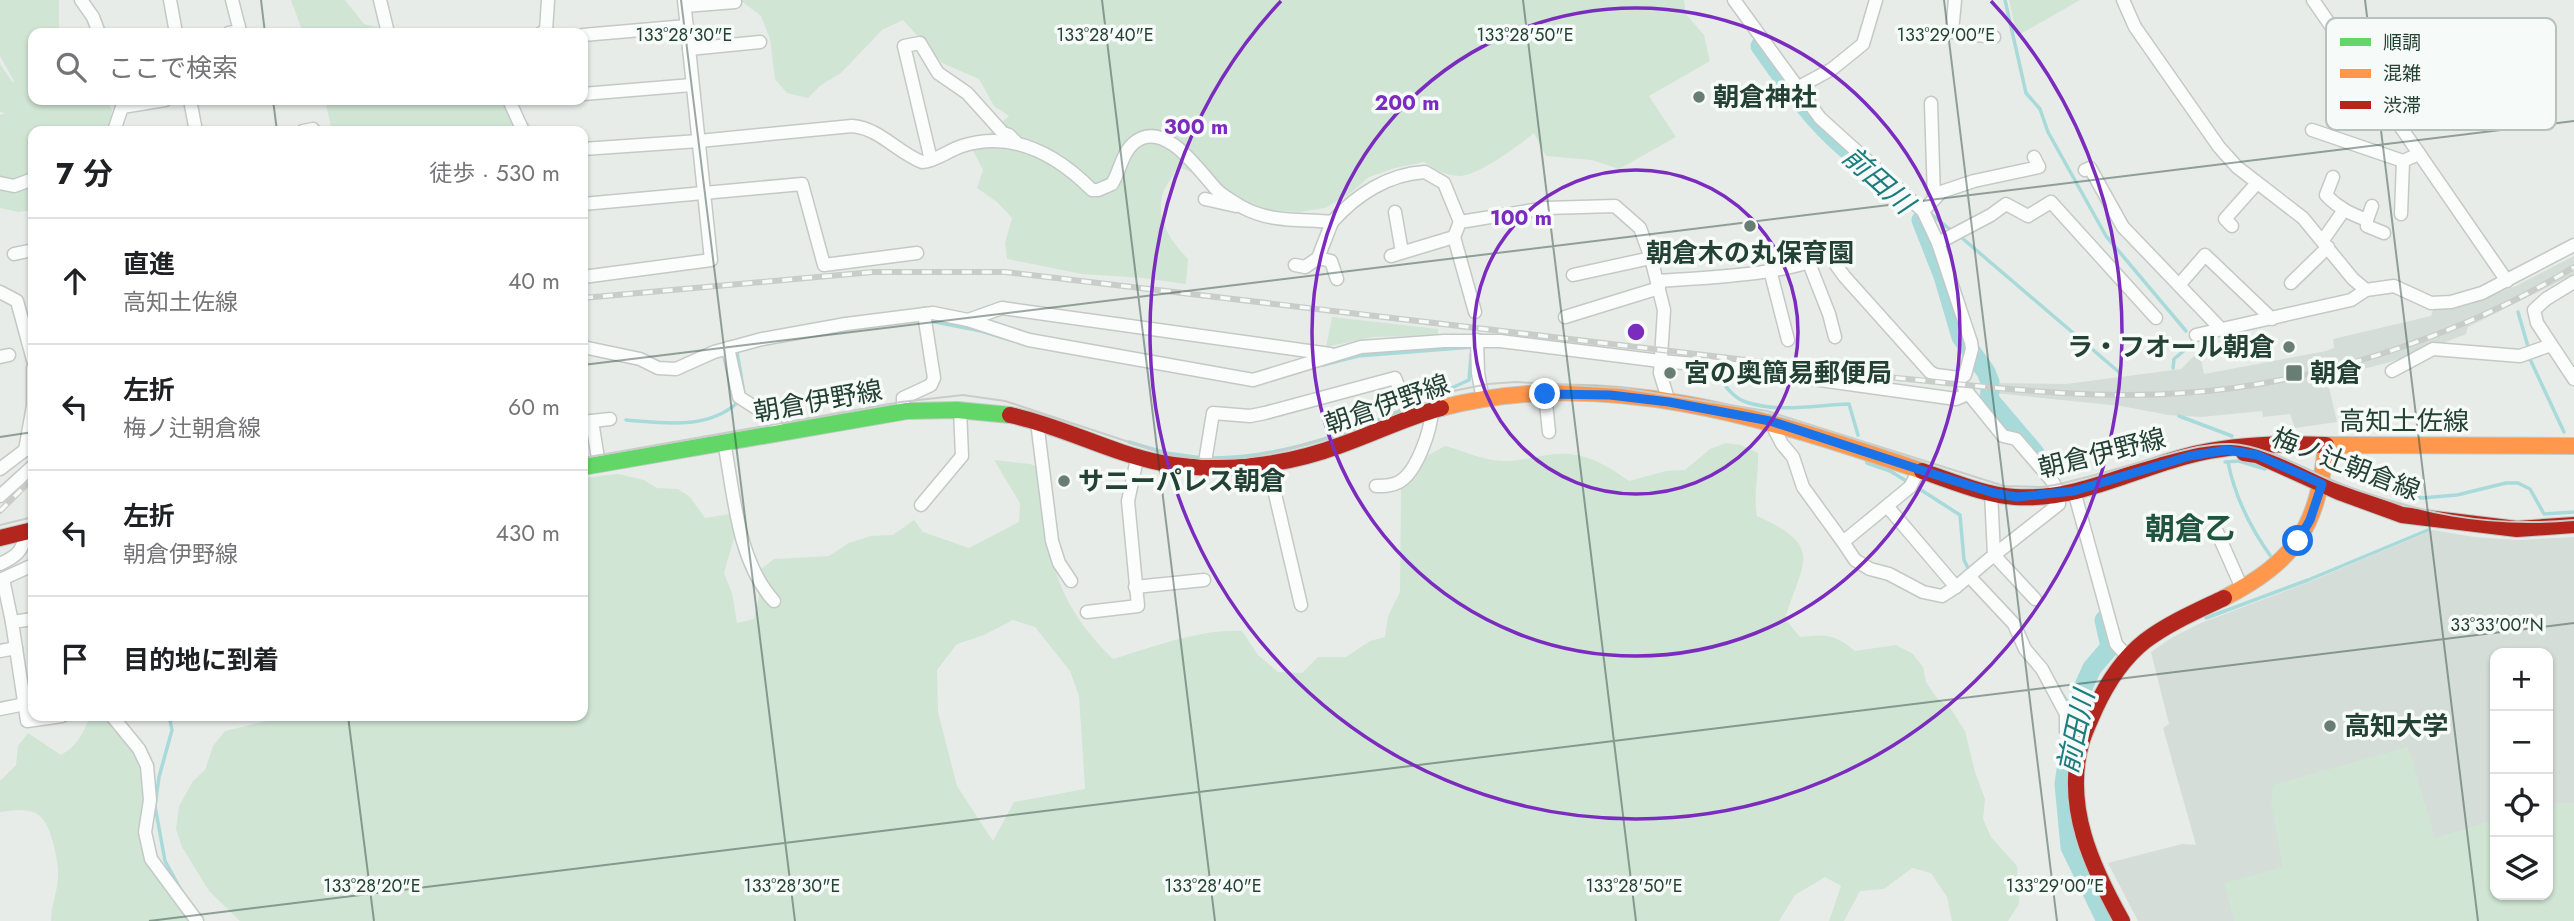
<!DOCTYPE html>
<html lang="ja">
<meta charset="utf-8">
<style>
:root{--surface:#fff;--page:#f6f6f6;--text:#202124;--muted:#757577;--line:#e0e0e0}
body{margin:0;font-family:Jost,"Noto Sans JP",sans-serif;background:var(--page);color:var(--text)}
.controls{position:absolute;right:21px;bottom:21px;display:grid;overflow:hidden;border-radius:14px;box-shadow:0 2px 5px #0004}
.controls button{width:63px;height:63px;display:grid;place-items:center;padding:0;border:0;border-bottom:2px solid var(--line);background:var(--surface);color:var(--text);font:35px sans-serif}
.stop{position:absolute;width:21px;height:21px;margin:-16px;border:5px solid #1a73e8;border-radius:50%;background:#fff}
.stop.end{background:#1a73e8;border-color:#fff;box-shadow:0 2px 7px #0008}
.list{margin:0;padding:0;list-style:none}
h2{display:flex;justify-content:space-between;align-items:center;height:91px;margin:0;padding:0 28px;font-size:30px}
h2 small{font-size:23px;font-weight:400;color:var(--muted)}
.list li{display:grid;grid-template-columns:46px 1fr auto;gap:21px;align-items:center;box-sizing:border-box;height:126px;padding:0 28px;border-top:2px solid var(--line)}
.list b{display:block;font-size:26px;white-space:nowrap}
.list p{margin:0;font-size:23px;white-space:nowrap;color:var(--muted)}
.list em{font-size:23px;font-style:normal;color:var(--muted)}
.icon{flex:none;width:38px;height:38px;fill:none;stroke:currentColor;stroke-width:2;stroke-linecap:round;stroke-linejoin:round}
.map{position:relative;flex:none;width:2574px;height:921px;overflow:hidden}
.search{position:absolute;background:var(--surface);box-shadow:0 2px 5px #0004;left:28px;top:28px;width:560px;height:77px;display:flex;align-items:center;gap:18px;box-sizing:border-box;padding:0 24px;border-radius:14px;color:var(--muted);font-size:26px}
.panel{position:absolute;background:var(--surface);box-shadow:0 2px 5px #0004;left:28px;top:126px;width:560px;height:595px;border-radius:14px}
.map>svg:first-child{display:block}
</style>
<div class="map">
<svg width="2574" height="921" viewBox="0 0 2574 921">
<rect width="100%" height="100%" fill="#e7ece9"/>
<g fill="#d5ddd9" fill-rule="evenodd">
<path d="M2574 256V274L2468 327 2466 334 2408 357 2327 379 2337 422 2295 428 2290 414 2263 417 2262 411 2201 417 2168 415 2121 406 1994 393 1996 383 2066 384 2181 369 2199 351 2204 374 2326 351 2334 348 2333 339 2431 316 2433 310 2470 303 2516 286Z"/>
<path d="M2433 530 2474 537 2519 540 2574 537V921H2138L2108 863 2182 844 2196 845 2163 728 2169 724 2151 652 2171 638 2201 623 2309 582ZM2495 653H2548V895H2495Z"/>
</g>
<g fill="#d0e5d4" fill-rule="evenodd">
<path d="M0 0H59V33H33V100H106L112 110 110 131H33V210L18 212 0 208V115L5 113 0 112V64L13 83 14 81 0 56Z"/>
<path d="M291 0H345L364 24 402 33H303Z"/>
<path d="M740 0H1684L1686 14 1704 35 1710 61 1649 96 1676 137 1619 169 1592 160 1546 156 1534 133C1520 145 1476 177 1459 176 1445 175 1436 170 1424 162L1395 168 1369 177 1348 195 1325 208 1299 212 1266 210 1243 200 1207 178 1178 167C1173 176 1165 186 1162 196 1156 222 1172 242 1188 259L1186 284 1143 278 1082 274 1007 259 1005 243 1012 218 997 202 977 188 983 170 972 149 1009 116 994 106 979 79 942 63 903 20 882 30 841 73 821 85 808 98 787 93 775 79 770 39 761 16Z"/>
<path d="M2009 0H2080L2017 36Z"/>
<path d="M325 100H510L535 131H332Z"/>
<path d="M1332 317 1438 329V335L1373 337 1326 347Z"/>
<path d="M1726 443 1741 445 1758 453C1759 474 1753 495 1757 516 1826 547 1802 562 1785 619L1800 637C1827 634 1834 634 1855 651L1896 645 1913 654 1923 667 1926 682 1936 697 1951 709 1965 731 1975 772 1985 799 1983 819 1991 837 2017 866 2019 904 2008 921H1952L1947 897 1931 873 1912 868 1884 889 1860 891 1844 921H1829L1841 886 1825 877 1795 895 1779 921H240L209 891 182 847 176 829 179 806 193 781 205 770 213 746 225 731 267 721 271 716H583V478L618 474 644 480 657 488 678 489 690 497 705 518 729 514 736 531 724 573 732 593 737 623 754 619 759 597 760 570 774 559 829 556 849 543 871 536 893 535 914 520 923 532 969 548 1019 522 1020 503 994 460 1030 464 1046 470C1048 496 1046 532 1052 557 1060 597 1085 632 1113 659 1154 647 1199 629 1242 631L1258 655 1278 672 1302 673 1318 657H1346L1370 641 1385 637 1388 616 1400 592 1401 489 1427 456 1445 446C1465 451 1483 461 1504 461 1525 461 1548 452 1570 454 1592 456 1611 468 1629 481L1666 471 1685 470 1710 449ZM1013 620 1035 627 1070 671 1079 696 1085 789 1014 802 993 841 957 786 938 712 937 670 957 644 984 635Z"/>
<path d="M90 716H104L135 749 148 789 141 832 190 921H51C51 906 57 893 58 878 59 868 56 856 54 846 45 811 36 807 0 812V781L16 765 18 746 28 733 61 755C78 745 83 734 90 716Z"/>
<path d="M2408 747 2435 838 2495 820V895H2548V803H2574V921H2234L2224 883 2283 867 2271 805 2273 785Z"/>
</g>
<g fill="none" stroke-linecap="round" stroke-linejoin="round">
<g stroke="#a8dada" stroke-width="3.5">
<path d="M2005 0 2026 93 2040 109 2048 132 2106 236 2186 331"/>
<path d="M1931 214 1952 231"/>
<path d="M1962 238 2120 373"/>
<path d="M2518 312 2529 350"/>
<path d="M930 321 981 331 1014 341"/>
<path d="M739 350 737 352 744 393"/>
<path d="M2529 357 2564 432"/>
<path d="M1323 365 1358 356 1473 347"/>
<path d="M1711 368C1720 379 1732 398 1746 402 1777 413 1817 405 1849 404L1858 435"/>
<path d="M2173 368 2174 359 2192 344V338"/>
<path d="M2179 416 2232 436"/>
<path d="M626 420C664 423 707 430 737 403"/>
<path d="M1129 442 1166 453 1202 458"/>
<path d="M1210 458C1297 459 1391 416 1469 380L1471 354"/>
<path d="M1866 460 1867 463 1890 471 1908 482"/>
<path d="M2225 462 2239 461 2265 469"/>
<path d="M2228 462C2235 498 2251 529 2272 558"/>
<path d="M2356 466 2373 471 2421 498 2457 495 2506 483H2518L2530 489 2544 514 2574 512"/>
<path d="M1918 488 1960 515 1964 560 1970 572"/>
<path d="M2206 618 2308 580 2428 530"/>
<path d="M2058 687 2073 712"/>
<path d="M169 716 172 730 159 777 155 806 165 861 181 890"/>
</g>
<g stroke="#a8dada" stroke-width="19">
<path d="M1760 46C1787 84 1811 119 1846 149"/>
<path d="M1921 220 1943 276 1961 337 1986 372 1990 382"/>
<path d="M1990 391 1989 399 2035 453"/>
<path d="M2104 620 2110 647 2092 668 2076 703 2064 784 2070 847 2106 921"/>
</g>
<g stroke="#c4c9c6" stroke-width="15">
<g id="street">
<path d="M81 0 93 17 99 33"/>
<path d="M170 0 176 33"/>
<path d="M380 0 388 33"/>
<path d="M1734 0 1820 118 1923 211 1938 243 1971 342 1972 349 1965 375 1960 378"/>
<path d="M1955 0 1952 32 1994 37"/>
<path d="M2123 0 2135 27 2219 147 2237 167 2303 218 2353 279 2366 290 2394 286 2431 303 2451 302 2482 293 2574 245"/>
<path d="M2313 0 2507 281"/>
<path d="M685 6 735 2"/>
<path d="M229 33 240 31 232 0"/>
<path d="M541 33 546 31 548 0"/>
<path d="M583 35 687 26"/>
<path d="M689 49 760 42"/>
<path d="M1797 88 1832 69 1863 44 1876 0"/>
<path d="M583 94 692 85"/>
<path d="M190 100 196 131"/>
<path d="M509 100 523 131"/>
<path d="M1931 103 1934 198"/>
<path d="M2312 130 2403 161 2419 154"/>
<path d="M114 131 122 107 165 100"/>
<path d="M303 131 313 129"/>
<path d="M583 149 699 141 852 126C879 128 897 152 922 162 936 161 949 150 962 146 1013 130 1057 155 1092 190H1098L1112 184C1120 171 1122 152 1135 142 1165 119 1199 171 1216 189 1222 196 1234 202 1242 207 1271 223 1301 219 1332 222 1356 195 1388 174 1425 172L1444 183 1460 222 1546 208 1615 206 1640 228 1651 258 1664 310 1660 373 1669 402"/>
<path d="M931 160 904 46 920 43 938 73 967 93 1003 133 1009 135 1016 142"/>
<path d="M2085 170 2090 168 2123 227 2221 329"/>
<path d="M2333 177 2326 195C2338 208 2351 214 2367 220V226L2384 233"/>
<path d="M0 183 14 186 33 179"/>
<path d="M1205 199 1236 206"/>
<path d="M583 204 802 184 824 265 917 253"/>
<path d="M1923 211 1941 192 1974 181 2039 167 2034 157"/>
<path d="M1395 212 1402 252"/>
<path d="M2401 214 2403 161"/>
<path d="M2367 220 2372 206"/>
<path d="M1460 222 1454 237 1475 312"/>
<path d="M2232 226 2225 219 2257 183"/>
<path d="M2323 240 2344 210"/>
<path d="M1938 243 1991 215 2006 204 2028 216 2051 202 2156 318"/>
<path d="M14 254 33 250"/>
<path d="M1829 255 1844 276 1930 372 1936 375 1960 378"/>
<path d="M1391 256 1454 237"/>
<path d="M1318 258 1331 261 1337 279"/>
<path d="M1809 263 1829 314 1835 337"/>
<path d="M1295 265 1305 267 1318 258 1332 222"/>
<path d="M1770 270 1788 340"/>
<path d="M1573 275 1651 258"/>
<path d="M583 277 711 260 684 0"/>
<path d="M1657 281C1697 278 1809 275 1836 248"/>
<path d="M2574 282 2546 299 2534 310 2537 323 2574 379"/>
<path d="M2291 283 2328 247"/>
<path d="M2179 285 2205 255 2272 319"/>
<path d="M0 292 17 301 33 360"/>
<path d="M1565 317 1659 288"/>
<path d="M968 320 1002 308 1330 354"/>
<path d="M2196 335 2351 300 2366 290"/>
<path d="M1477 340 1478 373 1483 400"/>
<path d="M583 347 640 359 658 368 676 369 714 352 762 339 846 324 933 313 968 320 1029 340 1253 380 1361 347 1444 341H1500L1660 361 1719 366 1956 399 1968 394"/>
<path d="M728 348 739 397 773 419 779 433"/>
<path d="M0 357 9 355"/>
<path d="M2392 371 2433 349 2520 356 2551 345"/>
<path d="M1964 388 2003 436 2016 439 2053 482 2059 494V504L1994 555 2035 599"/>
<path d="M1545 394 1549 432"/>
<path d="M903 412V398L931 385 934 378 924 314"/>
<path d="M592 421 610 419"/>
<path d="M1770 421 1782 444 1793 457 1803 487 1843 542 1910 487 1919 470"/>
<path d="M583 422 592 421 599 465"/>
<path d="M1037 422 1052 541 1059 563 1071 581"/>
<path d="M724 442C734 493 737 561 774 601"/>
<path d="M25 450 33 406V368"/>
<path d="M1268 464 1301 605"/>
<path d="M1204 468 1213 413 1250 416 1265 413 1395 378 1411 418"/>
<path d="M0 469 25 450 31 449"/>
<path d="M1376 486C1384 486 1392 486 1399 482 1417 472 1431 430 1432 410"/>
<path d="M2074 491 2116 644 2128 657"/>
<path d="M0 496 33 466"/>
<path d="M921 505 962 456 960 409"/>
<path d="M1887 506 1956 587"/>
<path d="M2217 532 2241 586"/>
<path d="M1843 542 1855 560 1870 569 1889 574 1923 592 1942 596 1956 587 1994 555 1991 492"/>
<path d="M0 564C17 556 23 551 26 532"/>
<path d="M1969 576 2014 624 2025 649 2042 669 2066 714V731L2081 740"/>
<path d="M3 579 12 622"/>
<path d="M0 580 33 565"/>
<path d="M1135 587 1204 580"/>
<path d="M1087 612 1138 606 1128 501 1137 459"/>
<path d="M33 619 12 622 27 721 62 716"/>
<path d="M0 651 16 648"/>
<path d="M0 709 25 704"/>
<path d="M112 716 139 749 147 766 150 800 145 832 151 859 197 921"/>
</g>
</g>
<g stroke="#c2cac6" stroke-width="18">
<path id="fast" d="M583 467 907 411 957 410 1010 415"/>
</g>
<g stroke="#c2cac6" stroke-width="18">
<g id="slow">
<path d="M1441 408C1603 365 1770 419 1922 471"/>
<path d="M2224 598C2297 560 2318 526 2326 445L2574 446"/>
</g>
</g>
<g stroke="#c2cac6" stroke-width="18">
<g id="jam">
<path d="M1010 415C1062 426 1110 453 1162 463 1221 474 1285 466 1341 445 1375 433 1407 417 1441 408"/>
<path d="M2244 453 2257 455 2339 492 2402 515 2517 529 2574 525"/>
<path d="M1922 471C1952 481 1984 495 2015 497 2076 501 2130 471 2187 456 2232 444 2280 443 2326 445"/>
<path d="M0 538 33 530"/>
<path d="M2122 921C2092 867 2064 807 2081 744 2084 732 2090 721 2095 709 2107 683 2122 659 2145 641 2169 623 2197 611 2224 598"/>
</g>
</g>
<use href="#street" stroke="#fbfcfc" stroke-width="12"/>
<use href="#fast" stroke="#63d668" stroke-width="16"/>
<use href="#slow" stroke="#ff974d" stroke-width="16"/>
<use href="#jam" stroke="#b3261e" stroke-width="16"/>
<g stroke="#c8cdca" stroke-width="2">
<path d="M583 458 901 402 963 395 1005 401 1165 454 1203 459 1245 458 1285 450 1352 431 1453 391 1488 384 1515 382 1622 388 1767 411 2004 486 2041 487 2055 485C2090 477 2124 467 2158 457 2181 451 2206 443 2231 444 2264 445 2304 469 2335 482 2418 513 2485 528 2574 520"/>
<path d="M0 525 33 517"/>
</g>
<g stroke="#c8cdca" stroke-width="6">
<g id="rail">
<path d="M583 298 873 272H1006L1897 378C1991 387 2088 400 2183 393 2312 385 2464 335 2574 267"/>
<path d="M0 511 33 478"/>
</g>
</g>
<use href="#rail" stroke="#f6faf8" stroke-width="3.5" stroke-dasharray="10" stroke-linecap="butt"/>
</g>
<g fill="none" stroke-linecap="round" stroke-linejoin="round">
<path stroke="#1a73e8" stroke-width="9" d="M1545 394 1610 395 1669 402 1770 421 1958 482 1994 493 2017 497 2074 491 2190 456 2227 450 2257 455 2322 484 2310 520 2298 541"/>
</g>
<path fill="none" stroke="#244135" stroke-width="2" stroke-opacity="0.45" d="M261 0 265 33M681 0 795 921M1102 0 1215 921M1523 0 1636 921M1944 0 2057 921M2365 0 2478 921M273 100 277 131M583 365 2574 121M0 437 33 432M348 716 374 921M149 921 2574 623"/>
<g fill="none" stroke="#7b2cbf" stroke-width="3.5">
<circle cx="1636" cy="332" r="162"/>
<circle cx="1636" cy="332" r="324"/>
<path d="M1991 1A486 486 0 1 1 1281 1"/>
</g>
<g fill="#687d74" stroke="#f6faf8" stroke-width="2.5">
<circle cx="1699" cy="97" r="7"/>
<circle cx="1750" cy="226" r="7"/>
<circle cx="2289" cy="347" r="7"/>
<circle cx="1670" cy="373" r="7"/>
<rect x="2285" y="364" width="18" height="18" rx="3.5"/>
<circle cx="1064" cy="481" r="7"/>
<circle cx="2330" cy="726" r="7"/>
</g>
<g text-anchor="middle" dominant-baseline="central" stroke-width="7" stroke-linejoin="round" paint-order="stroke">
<g font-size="26" font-weight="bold" fill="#244135" stroke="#f6faf8" text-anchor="start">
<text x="1713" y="97">朝倉神社</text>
<text x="1750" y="253" text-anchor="middle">朝倉木の丸保育園</text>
<text x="2275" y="347" text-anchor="end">ラ・フオール朝倉</text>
<text x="1684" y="373">宮の奥簡易郵便局</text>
<text x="2310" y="373">朝倉</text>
<text x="1078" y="481">サニーパレス朝倉</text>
<text x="2344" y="726">高知大学</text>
</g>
<g font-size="26" fill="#244135" stroke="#f6faf8">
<text transform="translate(818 401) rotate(-10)">朝倉伊野線</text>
<text transform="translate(1387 404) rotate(-19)">朝倉伊野線</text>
<text x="2404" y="421">高知土佐線</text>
<text transform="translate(2102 453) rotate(-14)">朝倉伊野線</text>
<text transform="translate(2346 464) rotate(21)">梅ノ辻朝倉線</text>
</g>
<g font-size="28" font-style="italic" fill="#1c7d7e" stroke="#f6faf8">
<text transform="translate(1878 180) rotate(42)">前田川</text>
<text transform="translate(2076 732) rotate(-78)">前田川</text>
</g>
<g font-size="30" font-weight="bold" fill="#1f543f" stroke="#f6faf8">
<text x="2190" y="528">朝倉乙</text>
</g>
</g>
<rect x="2326" y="18" width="230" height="112" rx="10" fill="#f6faf8" stroke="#b7c2be" stroke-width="2"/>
<rect x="2340" y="38" width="31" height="8" fill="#63d668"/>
<rect x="2340" y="69" width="31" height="9" fill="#ff974d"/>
<rect x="2340" y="101" width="31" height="8" fill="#b3261e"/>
<g font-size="19" fill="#244135">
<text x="2383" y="49">順調</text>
<text x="2383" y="80">混雑</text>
<text x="2383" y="112">渋滞</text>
</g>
<g font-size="18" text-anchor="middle" fill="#244135" stroke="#f6faf8" stroke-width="7" stroke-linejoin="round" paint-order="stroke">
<text x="684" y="41">133°28'30"E</text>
<text x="1105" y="41">133°28'40"E</text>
<text x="1525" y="41">133°28'50"E</text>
<text x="1946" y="41">133°29'00"E</text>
<text x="2497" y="631">33°33'00"N</text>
<text x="372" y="892">133°28'20"E</text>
<text x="792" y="892">133°28'30"E</text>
<text x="1213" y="892">133°28'40"E</text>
<text x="1634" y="892">133°28'50"E</text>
<text x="2055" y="892">133°29'00"E</text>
</g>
<circle cx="1636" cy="332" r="10" fill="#7b2cbf" stroke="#f6faf8" stroke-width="3.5"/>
<g font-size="21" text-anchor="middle" font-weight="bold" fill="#7b2cbf" stroke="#f6faf8" stroke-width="7" stroke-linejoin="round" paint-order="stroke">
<text x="1407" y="110">200 m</text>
<text x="1196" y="134">300 m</text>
<text x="1521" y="225">100 m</text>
</g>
</svg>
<div class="controls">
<button>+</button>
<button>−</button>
<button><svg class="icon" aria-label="locate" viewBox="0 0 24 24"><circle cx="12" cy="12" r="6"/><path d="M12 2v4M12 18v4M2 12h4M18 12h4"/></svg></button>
<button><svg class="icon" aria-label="layers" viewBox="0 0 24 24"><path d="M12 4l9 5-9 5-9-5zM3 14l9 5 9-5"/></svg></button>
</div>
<div class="stop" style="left:2298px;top:541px"></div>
<div class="stop end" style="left:1545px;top:394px"></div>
<div class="search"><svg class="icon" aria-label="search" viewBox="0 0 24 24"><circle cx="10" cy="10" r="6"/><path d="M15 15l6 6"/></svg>ここで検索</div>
<section class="panel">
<h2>7 分<small>徒歩 · 530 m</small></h2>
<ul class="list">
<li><svg class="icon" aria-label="ahead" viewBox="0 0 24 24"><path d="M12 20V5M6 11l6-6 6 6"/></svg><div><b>直進</b><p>高知土佐線</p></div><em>40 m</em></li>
<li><svg class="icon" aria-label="left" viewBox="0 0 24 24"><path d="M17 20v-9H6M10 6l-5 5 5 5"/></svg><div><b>左折</b><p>梅ノ辻朝倉線</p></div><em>60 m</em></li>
<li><svg class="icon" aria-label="left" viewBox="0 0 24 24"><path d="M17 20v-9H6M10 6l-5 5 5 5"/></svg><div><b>左折</b><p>朝倉伊野線</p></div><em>430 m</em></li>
<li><svg class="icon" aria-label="arrive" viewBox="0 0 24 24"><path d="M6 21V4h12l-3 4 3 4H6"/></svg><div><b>目的地に到着</b></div></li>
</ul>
</section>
</div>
